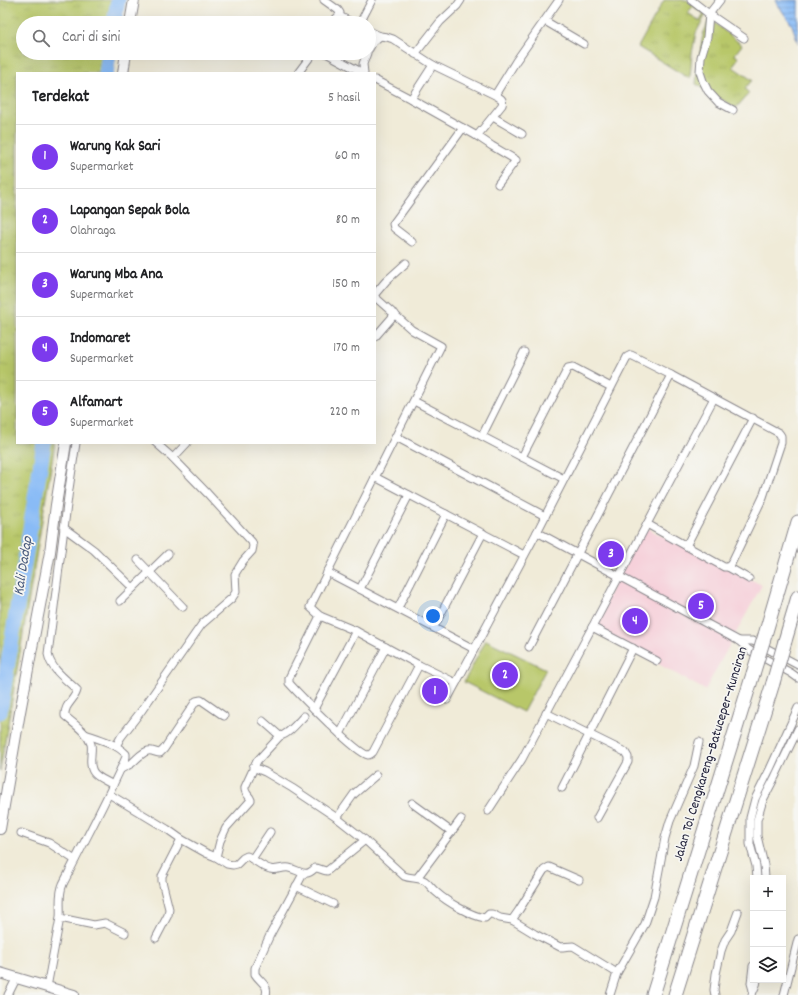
<!DOCTYPE html>
<html lang="id">
<meta charset="utf-8">
<style>
:root{--surface:#fff;--page:#f6f6f6;--text:#202124;--muted:#757577;--line:#e0e0e0;--accent:#7c3aed}
body{margin:0;font-family:Dekko,sans-serif;background:var(--page);color:var(--text)}
.controls{position:absolute;right:12px;bottom:12px;display:grid;overflow:hidden;border-radius:0px;box-shadow:0 4px 16px #0002}
.controls button{width:36px;height:36px;display:grid;place-items:center;padding:0;border:0;border-bottom:1px solid var(--line);background:var(--surface);color:var(--text);font:20px sans-serif}
.you{position:absolute;left:433px;top:616px;width:14px;height:14px;margin:-10px;border:3px solid #fff;border-radius:50%;background:#1a73e8;box-shadow:0 0 0 6px #1a73e833}
.badge{display:grid;place-items:center;width:26px;height:26px;border-radius:50%;background:var(--accent);color:#fff;font-size:13px;font-weight:700}
.pin{position:absolute;translate:-50% -50%;border:2px solid #fff;box-shadow:0 1px 4px #0006}
.list{margin:0;padding:0;list-style:none}
h2{display:flex;justify-content:space-between;align-items:center;height:52px;margin:0;padding:0 16px;font-size:17px}
h2 small{font-size:13px;font-weight:400;color:var(--muted)}
.list li{display:grid;grid-template-columns:26px 1fr auto;gap:12px;align-items:center;box-sizing:border-box;height:64px;padding:0 16px;border-top:1px solid var(--line)}
.list b{display:block;font-size:15px;white-space:nowrap}
.list p{margin:0;font-size:13px;white-space:nowrap;color:var(--muted)}
.list em{font-size:13px;font-style:normal;color:var(--muted)}
.icon{flex:none;width:22px;height:22px;fill:none;stroke:currentColor;stroke-width:2;stroke-linecap:round;stroke-linejoin:round}
.map{position:relative;flex:none;width:798px;height:995px;overflow:hidden}
.search{position:absolute;background:var(--surface);box-shadow:0 4px 16px #0002;left:16px;top:16px;width:360px;height:44px;display:flex;align-items:center;gap:10px;box-sizing:border-box;padding:0 14px;border-radius:22px;color:var(--muted);font-size:15px}
.panel{position:absolute;background:var(--surface);box-shadow:0 4px 16px #0002;left:16px;top:72px;width:360px;height:372px;border-radius:0px}
.map>svg:first-child{display:block}
</style>
<div class="map">
<svg width="798" height="995" viewBox="0 0 798 995">
<defs>
<pattern id="grass-tufts" width="24" height="20" patternUnits="userSpaceOnUse"><rect width="24" height="20" fill="#b8c769"/><path d="M3 7l-1-3M5 7V3M7 7l1-3M15 17l-1-3M17 17v-4M19 17l1-3" fill="none" stroke="#9eab5c"/></pattern>
<pattern id="water-rules" width="6" height="5" patternUnits="userSpaceOnUse"><rect width="6" height="5" fill="#89bbf6"/><path d="M0 2.5h6" fill="none" stroke="#76a0d4"/></pattern>
</defs>
<rect width="100%" height="100%" fill="#f6f6f2"/>
<filter id="ink" filterUnits="userSpaceOnUse"><feTurbulence type="fractalNoise" baseFrequency=".025" numOctaves="2"/><feDisplacementMap in="SourceGraphic" scale="8" xChannelSelector="R" yChannelSelector="G"/><feConvolveMatrix kernelMatrix="1 2 1 2 8 2 1 2 1" color-interpolation-filters="sRGB"/></filter>
<filter id="wash" filterUnits="userSpaceOnUse"><feTurbulence type="fractalNoise" baseFrequency=".012" numOctaves="4" result="noise"/><feDisplacementMap in="SourceGraphic" scale="16" xChannelSelector="R" yChannelSelector="G"/><feGaussianBlur stdDeviation="0.9" result="paint"/><feColorMatrix in="noise" values="0 0 0 0 0 0 0 0 0 0 0 0 0 0 0 0 0 1.4 0 .05"/><feComposite in="paint" operator="in"/></filter>
<g filter="url(#wash)">
<rect width="100%" height="100%" fill="#f0ebd8"/>
<path fill="#f6cfd9" d="M644 527 762 585 705 690 592 627Z"/>
<g fill="url(#grass-tufts)" stroke="#6d7452" fill-rule="evenodd">
<path d="M0 0H125L121 23H23V53H116L113 73H17V443H55L0 771Z"/>
<path d="M664 0H687L706 14 696 33 692 53 690 79 638 47ZM693 6 704 14 700 21 688 13Z"/>
<path d="M710 19 742 45 735 54 738 58 733 67 752 80 745 89 749 93 736 108 696 84 698 65 703 34Z"/>
</g>
<path fill="#b8c769" stroke="#6d7452" d="M486 640 546 669 523 712 464 682Z"/>
<path fill="url(#water-rules)" stroke="#566e98" d="M776 0H798V43L792 25 778 5Z"/>
<g fill="none" stroke-linecap="round" stroke-linejoin="round">
<g stroke="#89bbf6" stroke-width="15">
<path d="M114 23 118 0"/>
<path d="M106 73 109 53"/>
<path d="M0 712 44 443"/>
</g>
</g>
</g>
<g filter="url(#ink)">
<g fill="none" stroke-linecap="round" stroke-linejoin="round">
<g stroke="#89868a" stroke-width="9">
<g id="street">
<path d="M324 0 338 10 340 13 339 16"/>
<path d="M691 0 709 14 744 38"/>
<path d="M720 0 709 14 707 37 701 57 700 72 703 81 708 91 718 102 733 110"/>
<path d="M545 21 584 44"/>
<path d="M331 23 339 16 353 23"/>
<path d="M360 23 372 0"/>
<path d="M369 31 380 36 387 37 393 39 433 65 495 95C500 98 504 99 502 105L477 136 411 99"/>
<path d="M369 49 373 42 380 36"/>
<path d="M326 53 363 73"/>
<path d="M415 54 440 22 457 6 461 0"/>
<path d="M298 73 313 53"/>
<path d="M364 73 363 64 367 53"/>
<path d="M375 80 411 99 433 65"/>
<path d="M495 95 516 61 559 0"/>
<path d="M493 117 522 134"/>
<path d="M477 136 492 146 516 160 498 184"/>
<path d="M412 242 394 228 393 224 463 128"/>
<path d="M375 294 386 281 406 263"/>
<path d="M375 297 412 330 441 346 310 607 320 616 356 631 419 665 456 683"/>
<path d="M375 337 395 314"/>
<path d="M414 401 564 479"/>
<path d="M482 436 524 352"/>
<path d="M396 437 545 516"/>
<path d="M76 443 69 489 48 654C51 670 66 679 77 690 75 700 64 704 65 716 74 724 87 732 91 744 92 748 91 752 91 756 89 776 98 776 113 785"/>
<path d="M522 457 568 368 573 367 611 387"/>
<path d="M173 458 187 443"/>
<path d="M375 477 524 555"/>
<path d="M64 528 75 536 94 550 133 588"/>
<path d="M537 532 739 641 749 650 791 673 798 678"/>
<path d="M686 546 753 418"/>
<path d="M138 560 183 607"/>
<path d="M728 567 749 579"/>
<path d="M327 572 474 649"/>
<path d="M360 589 409 495"/>
<path d="M120 601 168 554"/>
<path d="M398 608 446 514"/>
<path d="M320 616 289 678V683C299 694 357 754 368 755 370 755 372 753 373 752L419 665"/>
<path d="M434 627 483 533"/>
<path d="M592 627 657 661"/>
<path d="M739 641H753L798 665"/>
<path d="M529 647 671 375 779 433 781 436V443L763 497 731 564 728 567H724L647 524"/>
<path d="M447 700 537 532 627 357 631 355 671 375"/>
<path d="M314 709 356 631"/>
<path d="M546 713 625 752 628 757V762L597 818"/>
<path d="M263 721 280 736C288 735 298 722 304 716"/>
<path d="M340 734 386 647"/>
<path d="M116 746 121 737 142 710 202 624 232 598 236 592 235 574 243 561 252 551 253 546 252 542 207 493 173 458 156 443"/>
<path d="M253 767 265 772 292 788 337 818 365 840 404 876C411 879 418 877 425 881 429 884 432 889 436 892 447 902 471 916 485 918L489 914H492L500 918 512 920 535 934 560 947C565 947 568 946 573 946L617 973"/>
<path d="M121 769C125 767 129 765 132 763 137 759 142 752 148 751 152 750 156 753 160 753L164 749 196 701 201 700 224 716"/>
<path d="M562 788 633 648"/>
<path d="M109 794 167 829 181 839 206 853 216 857 227 864 233 865 237 864 243 858 247 856C255 860 262 867 270 869 276 871 282 867 289 868 300 870 305 879 315 868 320 868 323 871 327 871L365 840"/>
<path d="M412 803 452 832"/>
<path d="M488 811 522 759 714 398"/>
<path d="M337 818 354 794 376 775"/>
<path d="M21 833 49 843 75 860"/>
<path d="M216 857 220 841 226 828 251 800C249 794 244 794 245 787L257 761 280 736"/>
<path d="M252 859 270 832"/>
<path d="M417 878 461 819"/>
<path d="M757 878 756 866 750 844V818L755 799 770 769 798 708"/>
<path d="M765 878 764 865 757 836V820L763 800 775 777 798 729"/>
<path d="M296 886 333 904"/>
<path d="M60 918 94 925 105 923 125 933"/>
<path d="M512 920 519 910 544 870 549 867 579 880"/>
<path d="M156 938 168 915 169 909 162 881V876L181 839"/>
<path d="M47 987 60 918C61 906 58 895 63 884 84 842 107 800 126 757V754C115 743 99 739 85 734"/>
<path d="M753 990 751 983 753 966"/>
<path d="M8 995 16 979"/>
<path d="M266 995C269 985 260 982 255 974V968L270 935 303 874"/>
<path d="M610 995 617 973 645 924 654 897 665 838 670 821 694 766 699 742"/>
<path d="M715 995 714 990 716 974 721 951 725 940 731 931 738 912"/>
<path d="M752 995C753 989 757 986 757 980"/>
<path d="M784 995 798 939"/>
</g>
</g>
<g stroke="#89868a" stroke-width="12">
<g id="secondary">
<path d="M130 23 134 0"/>
<path d="M123 73 126 53"/>
<path d="M0 829 20 712 50 552 56 505 66 443"/>
<path d="M0 973 74 995"/>
</g>
</g>
<g stroke="#89868a" stroke-width="15">
<g id="highway">
<path d="M765 635 798 522"/>
<path d="M785 641 798 597"/>
<path d="M653 995 753 674"/>
<path d="M675 995 773 683"/>
</g>
</g>
<use href="#street" stroke="#fff" stroke-width="7"/>
<use href="#secondary" stroke="#fff" stroke-width="10"/>
<use href="#highway" stroke="#fff" stroke-width="13"/>
<g stroke="#89868a" stroke-width="15" stroke-linecap="butt">
<g id="highway-bridge">
<path d="M753 674 765 635"/>
<path d="M773 683 785 641"/>
</g>
</g>
<use href="#highway-bridge" stroke="#fff" stroke-width="13"/>
</g>
</g>
<g text-anchor="middle" dominant-baseline="central" stroke-width="3.5" stroke-linejoin="round" paint-order="stroke">
<g font-size="14" fill="#22223b" stroke="#f6f6f2">
<text transform="translate(711 754) rotate(-73)">Jalan Tol Cengkareng–Batuceper–Kunciran</text>
</g>
<g font-size="15" font-style="italic" fill="#46587c" stroke="#f6f6f2">
<text transform="translate(24 566) rotate(-81)">Kali Dadap</text>
</g>
</g>
</svg>
<div class="controls">
<button>+</button>
<button>−</button>
<button><svg class="icon" aria-label="layers" viewBox="0 0 24 24"><path d="M12 4l9 5-9 5-9-5zM3 14l9 5 9-5"/></svg></button>
</div>
<div class="you"></div>
<div class="pin badge" style="left:435px;top:691px">1</div>
<div class="pin badge" style="left:505px;top:675px">2</div>
<div class="pin badge" style="left:611px;top:554px">3</div>
<div class="pin badge" style="left:635px;top:621px">4</div>
<div class="pin badge" style="left:701px;top:606px">5</div>
<div class="search"><svg class="icon" aria-label="search" viewBox="0 0 24 24"><circle cx="10" cy="10" r="6"/><path d="M15 15l6 6"/></svg>Cari di sini</div>
<section class="panel">
<h2>Terdekat<small>5 hasil</small></h2>
<ul class="list">
<li><span class="badge">1</span><div><b>Warung Kak Sari</b><p>Supermarket</p></div><em>60 m</em></li>
<li><span class="badge">2</span><div><b>Lapangan Sepak Bola</b><p>Olahraga</p></div><em>80 m</em></li>
<li><span class="badge">3</span><div><b>Warung Mba Ana</b><p>Supermarket</p></div><em>150 m</em></li>
<li><span class="badge">4</span><div><b>Indomaret</b><p>Supermarket</p></div><em>170 m</em></li>
<li><span class="badge">5</span><div><b>Alfamart</b><p>Supermarket</p></div><em>220 m</em></li>
</ul>
</section>
</div>
